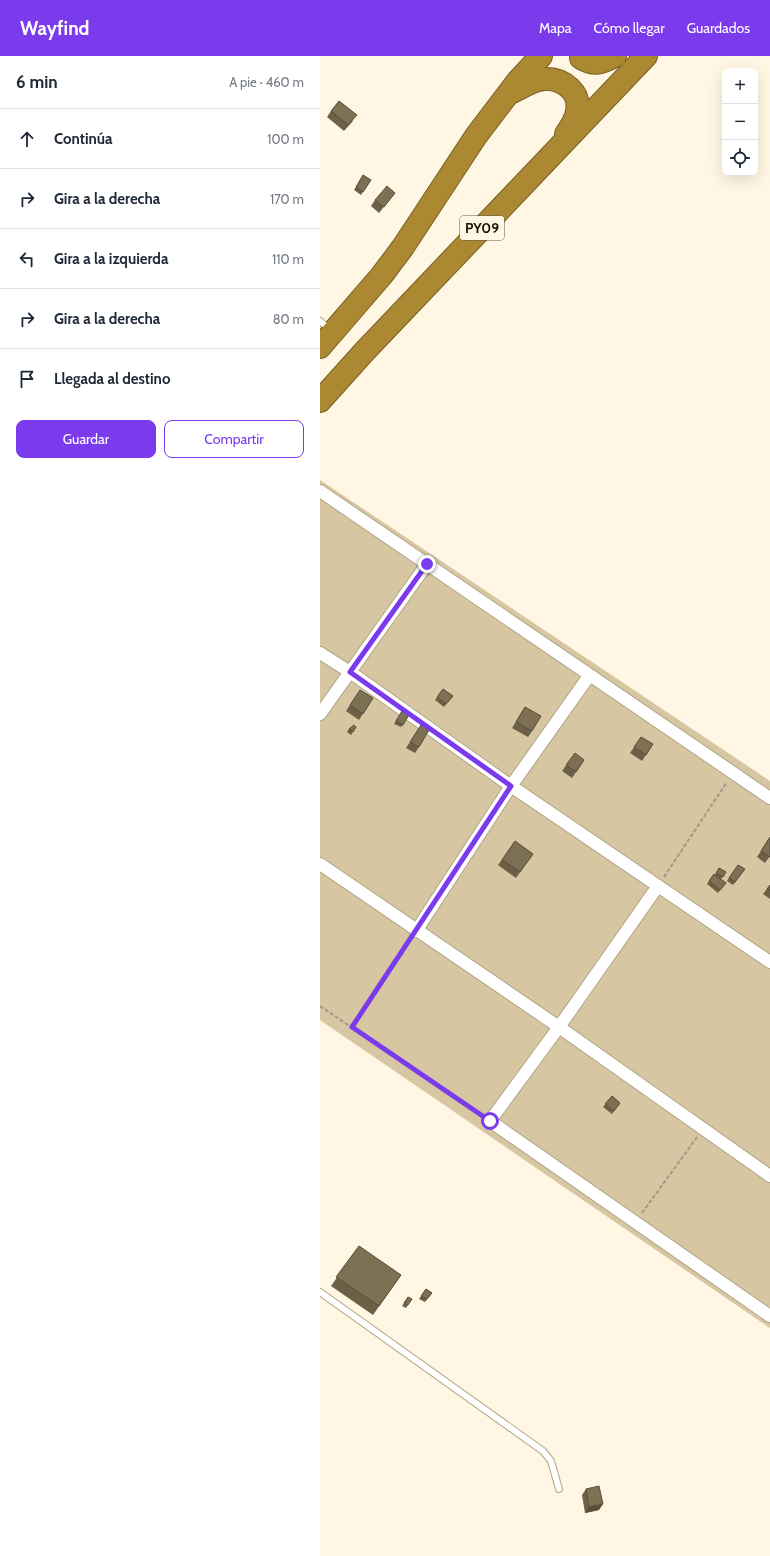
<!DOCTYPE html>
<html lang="es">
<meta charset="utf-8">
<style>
:root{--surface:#fff;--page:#f6f6f7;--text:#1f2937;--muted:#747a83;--line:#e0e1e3;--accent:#7c3aed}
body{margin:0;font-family:Cabin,sans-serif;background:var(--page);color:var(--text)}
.controls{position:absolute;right:12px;top:12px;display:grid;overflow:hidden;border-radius:8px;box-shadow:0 4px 16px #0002}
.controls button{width:36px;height:36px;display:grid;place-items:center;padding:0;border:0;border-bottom:1px solid var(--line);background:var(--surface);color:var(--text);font:20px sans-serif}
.stop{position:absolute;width:12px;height:12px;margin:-9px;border:3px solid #7c3aed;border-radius:50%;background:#fff}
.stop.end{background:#7c3aed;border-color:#fff;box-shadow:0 1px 4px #0008}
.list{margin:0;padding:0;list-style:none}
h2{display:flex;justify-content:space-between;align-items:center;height:52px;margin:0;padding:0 16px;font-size:17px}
h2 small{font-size:13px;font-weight:400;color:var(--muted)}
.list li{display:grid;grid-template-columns:26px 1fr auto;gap:12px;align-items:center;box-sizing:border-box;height:60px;padding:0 16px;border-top:1px solid var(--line)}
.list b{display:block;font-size:15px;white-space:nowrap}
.list em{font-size:13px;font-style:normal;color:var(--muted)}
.actions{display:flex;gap:8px;padding:12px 16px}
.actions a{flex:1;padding:9px 0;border:1px solid var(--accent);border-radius:8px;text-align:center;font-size:14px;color:var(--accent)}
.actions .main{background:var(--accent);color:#fff}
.icon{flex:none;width:22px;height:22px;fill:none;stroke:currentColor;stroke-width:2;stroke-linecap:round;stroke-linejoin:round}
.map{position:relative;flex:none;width:450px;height:1500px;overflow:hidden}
header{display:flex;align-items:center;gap:24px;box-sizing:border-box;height:56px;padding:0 20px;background:var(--accent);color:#fff}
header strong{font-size:19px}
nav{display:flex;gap:22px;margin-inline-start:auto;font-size:14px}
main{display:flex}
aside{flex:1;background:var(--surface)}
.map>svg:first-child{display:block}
</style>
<header>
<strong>Wayfind</strong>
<nav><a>Mapa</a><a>Cómo llegar</a><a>Guardados</a></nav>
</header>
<main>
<aside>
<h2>6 min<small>A pie · 460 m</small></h2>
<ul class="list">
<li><svg class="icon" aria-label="ahead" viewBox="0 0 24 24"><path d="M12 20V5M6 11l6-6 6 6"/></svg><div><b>Continúa</b></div><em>100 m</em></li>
<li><svg class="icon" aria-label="right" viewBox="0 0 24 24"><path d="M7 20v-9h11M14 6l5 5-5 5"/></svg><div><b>Gira a la derecha</b></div><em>170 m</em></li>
<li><svg class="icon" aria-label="left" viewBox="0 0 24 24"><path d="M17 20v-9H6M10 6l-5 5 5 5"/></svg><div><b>Gira a la izquierda</b></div><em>110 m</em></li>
<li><svg class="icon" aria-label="right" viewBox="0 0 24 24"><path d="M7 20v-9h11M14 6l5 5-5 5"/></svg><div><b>Gira a la derecha</b></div><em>80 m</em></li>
<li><svg class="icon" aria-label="arrive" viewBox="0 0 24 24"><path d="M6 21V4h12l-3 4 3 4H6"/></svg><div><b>Llegada al destino</b></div></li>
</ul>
<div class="actions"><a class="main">Guardar</a><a>Compartir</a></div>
</aside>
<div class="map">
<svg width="450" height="1500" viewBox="0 0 450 1500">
<rect width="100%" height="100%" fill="#fff6e3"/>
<path fill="#d6c6a2" d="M0 424 450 725V1272L0 964Z"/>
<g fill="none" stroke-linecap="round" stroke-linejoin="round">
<g stroke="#b2a587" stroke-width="8">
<g id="lane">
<path d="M0 265 11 274"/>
<path d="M0 1236 223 1395 231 1405 239 1433"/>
</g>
</g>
<g stroke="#b2a587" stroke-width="14">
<g id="street">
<path d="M0 435 450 742"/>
<path d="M0 597 30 616 191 730 450 906"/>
<path d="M0 658 107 508"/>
<path d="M0 808 239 971 450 1120"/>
<path d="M338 830 239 971 170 1065 450 1260"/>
<path d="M96 875 191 730 269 620"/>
</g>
</g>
<g stroke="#786024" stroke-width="24">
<g id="highway">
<path d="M261 0V2C275 10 281 7 295 0"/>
<path d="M192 36C203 31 215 22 227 23 244 23 261 37 257 55 256 63 251 71 246 78"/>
<path d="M0 291 62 219 83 191 156 80 197 26 221 0"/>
<path d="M0 345 44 296 326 0"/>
</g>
</g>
<g stroke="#a19989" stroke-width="2" stroke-dasharray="4 2" stroke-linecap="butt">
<path d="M344 821 407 726"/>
<path d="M0 950 161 1058"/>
<path d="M32 971 89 884"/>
<path d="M322 1157 377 1081"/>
</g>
<use href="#lane" stroke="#fff" stroke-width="6"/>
<use href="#street" stroke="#fff" stroke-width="12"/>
<use href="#highway" stroke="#ab8932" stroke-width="22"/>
</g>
<g fill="#6c6047">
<path d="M11 55 33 65 24 75 7 61Z"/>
<path d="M43 119 51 124 41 139 34 134Z"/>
<path d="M75 137 59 157 51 150 55 144Z"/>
<path d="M123 633 133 640 124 651 115 644Z"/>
<path d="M40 634 53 642 39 664 26 655Z"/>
<path d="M205 651 212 675 208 681 192 672Z"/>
<path d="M82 655 83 669 81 671 74 668Z"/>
<path d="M101 669 99 691 95 697 86 692Z"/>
<path d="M36 671 31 679 27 676 29 673Z"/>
<path d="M321 681 333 688 322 705 310 697Z"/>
<path d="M255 697 264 704 252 722 242 715Z"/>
<path d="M450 781V800L445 807 437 801Z"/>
<path d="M195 785 213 798 196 822 178 809Z"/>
<path d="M418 809 425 813 413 829 407 825Z"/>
<path d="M399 812 406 816 401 823 406 827 398 837 387 828 394 818 395 819Z"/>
<path d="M450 829V843L443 838Z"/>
<path d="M292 1040 300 1047 292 1058 283 1051Z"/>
<path d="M39 1190 81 1219 53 1259 11 1230Z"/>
<path d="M106 1233 112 1237 105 1246 99 1243Z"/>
<path d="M88 1241V1249L86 1252 82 1250Z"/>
<path d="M266 1433 279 1454 265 1457 262 1439Z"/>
</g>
<path fill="#584e3a" d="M283 1448 279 1454 265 1457 269 1451Z"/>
<g fill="#7d7053" stroke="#584e3a">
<path d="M19 45 37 59 28 69 11 55Z"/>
<path d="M43 119 51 124 43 136 36 131Z"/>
<path d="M67 130 75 137 64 151 55 144Z"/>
<path d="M123 633 133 640 126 648 117 641Z"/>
<path d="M40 634 53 642 43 658 30 649Z"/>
<path d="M205 651 221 660 212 675 196 666Z"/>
<path d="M82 655 89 659 83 669 76 665Z"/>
<path d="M34 669 36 671 33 676 29 673Z"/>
<path d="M101 669 109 674 99 691 90 686Z"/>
<path d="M321 681 333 688 326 699 314 691Z"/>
<path d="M255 697 264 704 256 716 246 709Z"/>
<path d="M450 781V801L441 795Z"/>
<path d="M195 785 213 798 200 816 182 804Z"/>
<path d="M418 809 425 813 415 826 409 822Z"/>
<path d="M399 812 406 816 403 821 396 817Z"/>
<path d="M394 818 406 827 400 834 389 825Z"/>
<path d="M450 829V834L447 833Z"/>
<path d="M292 1040 300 1047 294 1055 285 1048Z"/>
<path d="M39 1190 81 1219 59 1250 16 1221Z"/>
<path d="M106 1233 112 1237 107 1243 101 1240Z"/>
<path d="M88 1241 92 1243 88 1249 84 1247Z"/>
<path d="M279 1430 283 1448 269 1451 266 1433Z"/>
</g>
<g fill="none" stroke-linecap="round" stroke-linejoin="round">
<path stroke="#7c3aed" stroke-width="5" d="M107 508 30 616 191 730 32 971 170 1065"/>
</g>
<g text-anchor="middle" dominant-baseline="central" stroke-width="3" stroke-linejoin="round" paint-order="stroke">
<rect fill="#fff6e3" stroke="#5f584a" stroke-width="1" x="140" y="160" width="44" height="24" rx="3"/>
<g font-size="14" font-weight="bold" fill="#1a1509">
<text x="162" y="172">PY09</text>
</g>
</g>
</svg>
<div class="controls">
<button>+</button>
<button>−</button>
<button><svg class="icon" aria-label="locate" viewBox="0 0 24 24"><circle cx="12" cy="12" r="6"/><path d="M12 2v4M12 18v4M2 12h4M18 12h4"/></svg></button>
</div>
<div class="stop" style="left:170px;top:1065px"></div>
<div class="stop end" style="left:107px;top:508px"></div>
</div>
</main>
